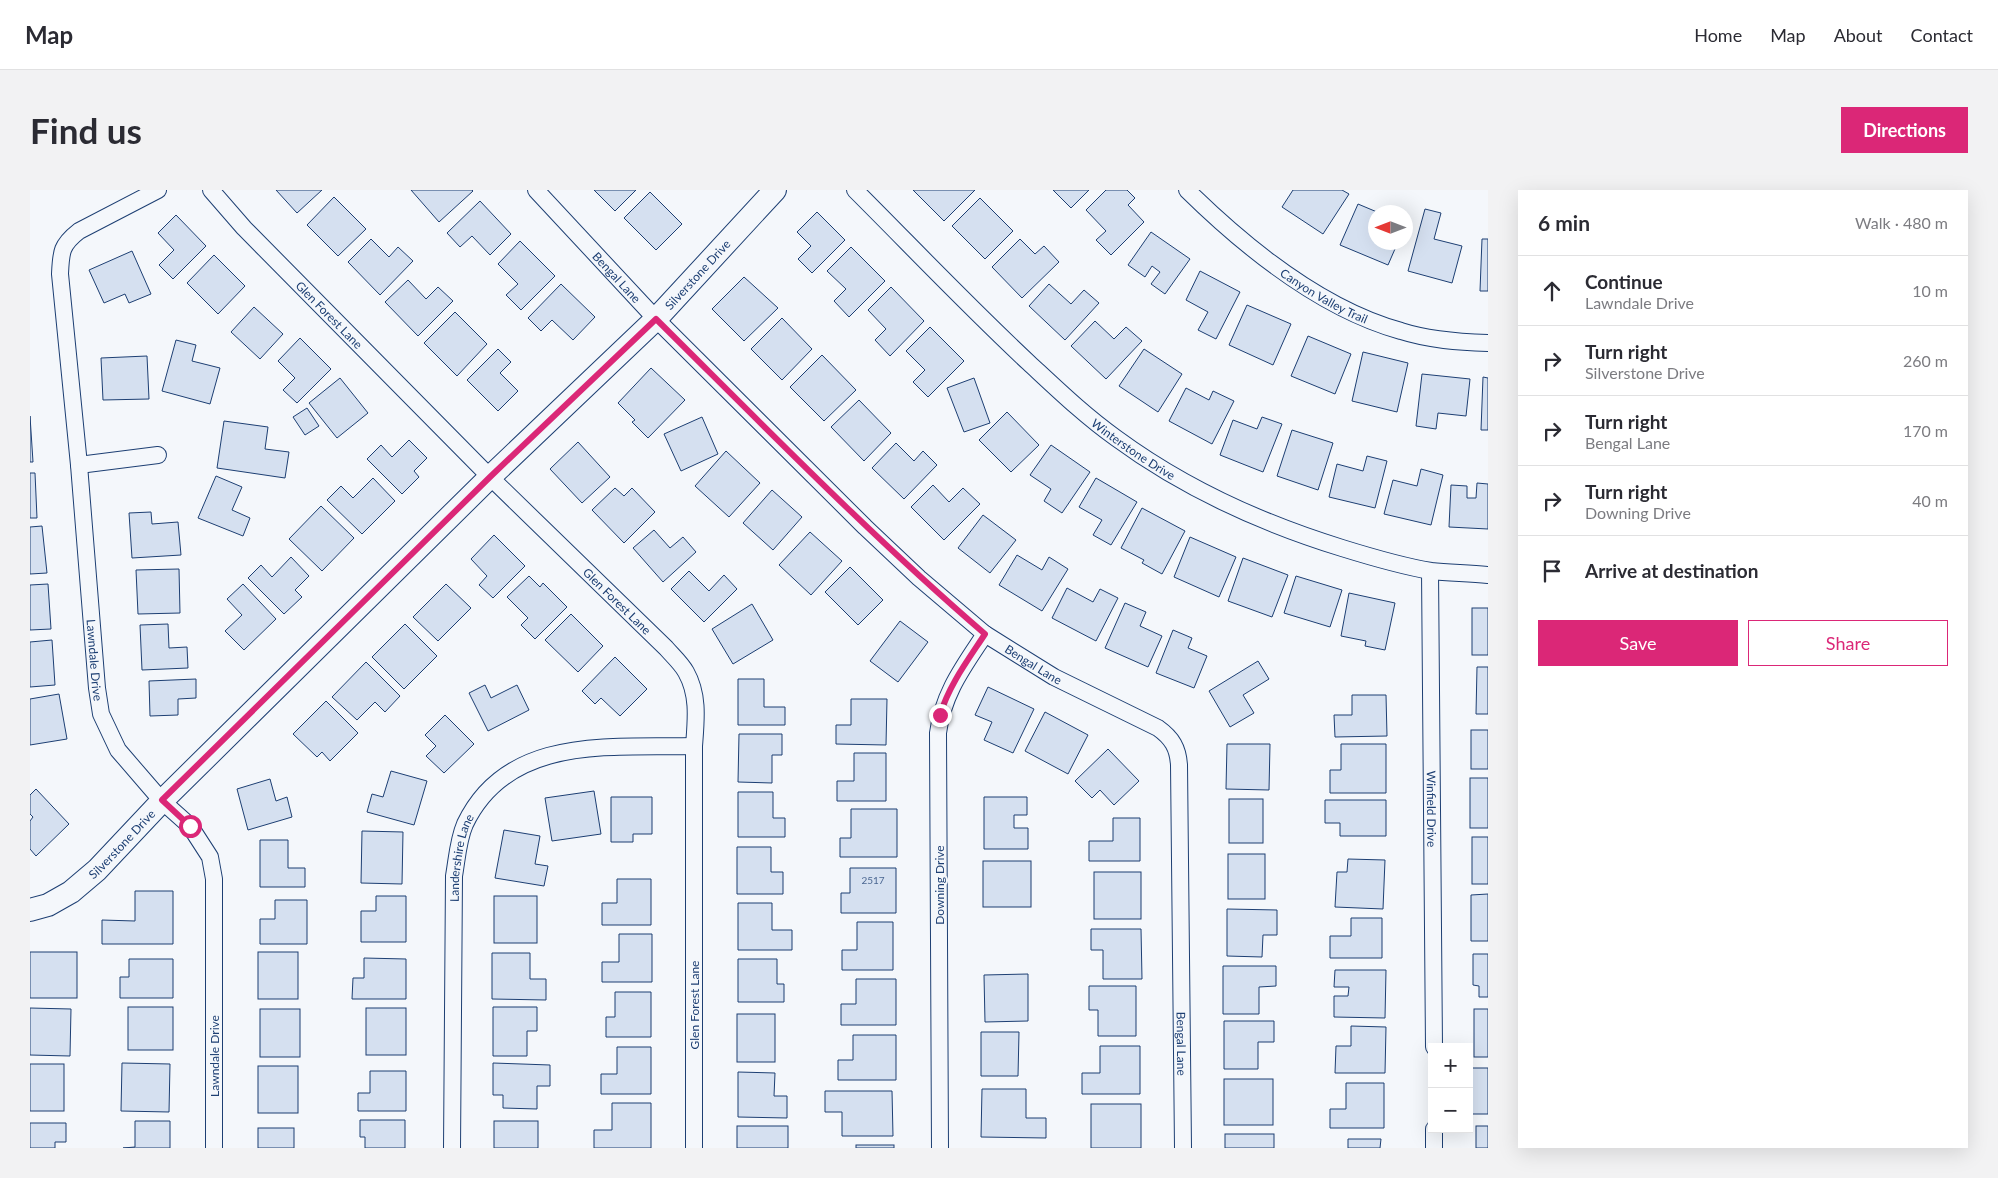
<!DOCTYPE html>
<meta charset="utf-8">
<style>
:root{--surface:#fff;--page:#f2f2f3;--text:#2b2b33;--muted:#7c7c81;--line:#e1e1e2;--accent:#db2777}
body{margin:0;font-family:Lato,sans-serif;background:var(--page);color:var(--text)}
.controls{position:absolute;right:15px;bottom:15px;display:grid;overflow:hidden;border-radius:0px;box-shadow:0 5px 20px #0002}
.controls button{width:45px;height:45px;display:grid;place-items:center;padding:0;border:0;border-bottom:1px solid var(--line);background:var(--surface);color:var(--text);font:25px sans-serif}
.compass{position:absolute;left:1338px;top:15px;width:45px;height:45px;border-radius:50%;background:var(--surface);box-shadow:0 5px 20px #0002;rotate:270deg}
.stop{position:absolute;width:15px;height:15px;margin:-11px;border:4px solid #db2777;border-radius:50%;background:#fff}
.stop.end{background:#db2777;border-color:#fff;box-shadow:0 1px 5px #0008}
.list{margin:0;padding:0;list-style:none}
h2{display:flex;justify-content:space-between;align-items:center;height:65px;margin:0;padding:0 20px;font-size:21px}
h2 small{font-size:16px;font-weight:400;color:var(--muted)}
.list li{display:grid;grid-template-columns:32px 1fr auto;gap:15px;align-items:center;box-sizing:border-box;height:70px;padding:0 20px;border-top:1px solid var(--line)}
.list b{display:block;font-size:19px;white-space:nowrap}
.list p{margin:0;font-size:16px;white-space:nowrap;color:var(--muted)}
.list em{font-size:16px;font-style:normal;color:var(--muted)}
.actions{display:flex;gap:10px;padding:15px 20px}
.actions a{flex:1;padding:11px 0;border:1px solid var(--accent);border-radius:0px;text-align:center;font-size:18px;color:var(--accent)}
.actions .main{background:var(--accent);color:#fff}
.icon{flex:none;width:28px;height:28px;fill:none;stroke:currentColor;stroke-width:2;stroke-linecap:round;stroke-linejoin:round}
.map{position:relative;flex:none;width:1458px;height:958px;overflow:hidden;border-radius:0px}
header{display:flex;align-items:center;gap:30px;box-sizing:border-box;height:70px;padding:0 25px;background:var(--surface);border-bottom:1px solid var(--line)}
header strong{font-size:24px}
nav{display:flex;gap:28px;margin-inline-start:auto;font-size:18px}
.intro{display:flex;align-items:center;justify-content:space-between;box-sizing:border-box;height:120px;padding:0 30px}
h1{margin:0;font-size:35px}
.button{padding:12px 22px;border-radius:0px;background:var(--accent);color:#fff;font-size:18px;font-weight:700}
main{display:flex;gap:30px;padding:0 30px}
aside{flex:1;background:var(--surface);border-radius:0px;box-shadow:0 5px 20px #0002}
.map>svg:first-child{display:block}
</style>
<header>
<strong>Map</strong>
<nav><a>Home</a><a>Map</a><a>About</a><a>Contact</a></nav>
</header>
<div class="intro"><h1>Find us</h1><a class="button">Directions</a></div>
<main>
<div class="map">
<svg width="1458" height="958" viewBox="0 0 1458 958">
<rect width="100%" height="100%" fill="#f4f7fb"/>
<g fill="#d5e0f0" stroke="#1d3f73">
<path d="M246 0H292L267 23Z"/>
<path d="M381 0H442L443 1 409 32Z"/>
<path d="M564 0H606L585 21Z"/>
<path d="M883 0H945L914 31Z"/>
<path d="M1023 0H1059L1041 18Z"/>
<path d="M1076 0H1097L1105 8 1098 15 1114 32 1081 65 1066 50 1076 41 1056 20Z"/>
<path d="M1263 0H1312L1319 4 1293 44 1252 17Z"/>
<path d="M620 2 652 34 626 60 594 28Z"/>
<path d="M304 7 336 39 308 66 277 35Z"/>
<path d="M950 8 983 41 955 69 922 36Z"/>
<path d="M450 11 481 44 460 65 442 46 430 57 417 43Z"/>
<path d="M1328 14 1347 22 1346 52H1368L1358 75 1310 55Z"/>
<path d="M1395 19 1411 23 1404 49 1432 56 1422 93 1378 81Z"/>
<path d="M787 22 815 50 782 83 768 69 781 56 767 42Z"/>
<path d="M146 25 176 56 143 89 129 75 144 60 128 43Z"/>
<path d="M1121 42 1160 69 1135 104 1121 94 1130 82 1122 76 1115 87 1098 75Z"/>
<path d="M341 49 359 67 368 57 383 71 350 105 318 72Z"/>
<path d="M990 49 1005 64 1014 56 1029 72 992 108 962 77Z"/>
<path d="M1452 49H1458V101H1450Z"/>
<path d="M490 51 525 86 491 120 476 105 488 94 468 74Z"/>
<path d="M821 57 855 91 819 127 804 111 816 99 797 81Z"/>
<path d="M102 61 121 104 99 113 95 104 74 113 59 80Z"/>
<path d="M184 65 215 96 188 124 157 93Z"/>
<path d="M1170 81 1210 102 1186 149 1168 140 1178 122 1156 110Z"/>
<path d="M714 87 748 118 714 151 682 119Z"/>
<path d="M378 90 396 109 408 97 423 111 388 146 355 112Z"/>
<path d="M531 94 565 127 543 150 522 130 511 141 498 128Z"/>
<path d="M1019 94 1041 114 1054 100 1069 113 1035 150 999 116Z"/>
<path d="M861 97 894 131 860 166 845 150 856 139 838 120Z"/>
<path d="M1217 115 1261 134 1243 175 1199 155Z"/>
<path d="M224 117 253 144 230 169 201 142Z"/>
<path d="M425 122 457 154 427 186 394 153Z"/>
<path d="M752 128 782 159 752 190 721 159Z"/>
<path d="M1065 131 1084 149 1096 137 1112 151 1076 189 1041 156Z"/>
<path d="M900 137 934 171 898 207 883 192 895 180 876 161Z"/>
<path d="M1278 146 1321 164 1305 204 1261 186Z"/>
<path d="M270 148 301 179 267 213 253 200 265 188 248 171Z"/>
<path d="M146 150 166 155 162 171 190 178 180 214 132 201Z"/>
<path d="M468 159 481 172 470 183 488 201 468 221 437 190Z"/>
<path d="M1114 159 1152 184 1128 222 1089 196Z"/>
<path d="M1333 162 1378 173 1367 222 1322 211Z"/>
<path d="M792 165 826 200 794 231 760 197Z"/>
<path d="M117 166 119 209 73 210 71 168Z"/>
<path d="M621 178 655 210 618 248 602 232 605 230 588 213Z"/>
<path d="M1392 184 1440 189 1436 226 1408 223 1406 239 1386 236Z"/>
<path d="M1453 187 1458 188V240H1451Z"/>
<path d="M310 188 338 223 307 248 279 213Z"/>
<path d="M944 188 960 233 934 242 917 198Z"/>
<path d="M1156 198 1179 210 1183 201 1204 211 1182 254 1139 231Z"/>
<path d="M829 210 861 243 834 271 801 237Z"/>
<path d="M277 218 289 236 275 245 263 227Z"/>
<path d="M977 222 1009 255 981 282 949 250Z"/>
<path d="M0 226 3 272H0Z"/>
<path d="M672 227 688 264 651 281 634 244Z"/>
<path d="M1232 227 1252 234 1233 282 1190 265 1203 230 1227 239Z"/>
<path d="M194 231 238 237 235 259 259 262 255 288 187 278Z"/>
<path d="M1262 240 1303 253 1288 300 1247 286Z"/>
<path d="M379 250 397 268 384 281 389 287 372 304 337 269 351 255 362 267Z"/>
<path d="M548 252 580 287 552 313 520 279Z"/>
<path d="M866 253 884 271 893 261 907 275 874 309 842 278Z"/>
<path d="M1021 255 1060 282 1032 323 1014 311 1021 299 1000 285Z"/>
<path d="M696 261 730 293 699 327 665 296Z"/>
<path d="M1337 266 1357 271 1345 318 1299 307 1307 274 1333 281Z"/>
<path d="M1391 279 1413 285 1401 335 1354 324 1363 290 1387 296Z"/>
<path d="M0 283H5L7 328H0Z"/>
<path d="M186 286 212 297 202 320 220 328 213 346 168 328Z"/>
<path d="M343 288 365 311 332 344 297 310 311 296 323 308Z"/>
<path d="M1066 288 1107 312 1081 355 1063 345 1072 330 1049 317Z"/>
<path d="M1447 293 1458 294V339L1419 337 1421 295 1437 296V308H1446Z"/>
<path d="M903 295 919 312 933 298 950 314 914 350 881 317Z"/>
<path d="M585 298 594 306 602 298 625 322 594 353 562 320Z"/>
<path d="M742 300 772 327 743 360 713 333Z"/>
<path d="M291 316 324 348 292 381 259 349Z"/>
<path d="M1112 318 1155 341 1132 384 1112 373 1114 370 1091 358Z"/>
<path d="M121 322 122 334 148 332 151 365 102 368 99 323Z"/>
<path d="M953 325 986 350 960 383 928 358Z"/>
<path d="M12 336 17 383 0 384V337Z"/>
<path d="M624 340 640 358 653 347 666 362 633 392 603 358Z"/>
<path d="M780 342 812 371 781 405 749 375Z"/>
<path d="M464 345 495 376 463 408 449 395 457 386 441 369Z"/>
<path d="M1160 347 1206 367 1189 407 1144 387Z"/>
<path d="M987 365 1012 380 1019 367 1038 379 1012 421 969 395Z"/>
<path d="M261 367 279 386 265 400 272 407 254 424 218 388 231 375 242 387Z"/>
<path d="M1213 368 1258 385 1242 427 1198 411Z"/>
<path d="M820 377 853 410 828 435 795 402Z"/>
<path d="M149 379 150 423 108 424 106 380Z"/>
<path d="M659 381 679 401 694 385 707 399 674 432 641 399Z"/>
<path d="M499 386 510 397 513 393 537 417 505 449 491 435 498 428 477 407Z"/>
<path d="M1266 386 1312 400 1300 437 1254 423Z"/>
<path d="M18 394 21 439 0 440V395Z"/>
<path d="M213 394 246 429 214 460 195 441 212 425 197 409Z"/>
<path d="M416 394 441 418 408 451 383 427Z"/>
<path d="M1037 398 1063 412 1070 399 1088 408 1066 451 1022 428Z"/>
<path d="M1319 403 1365 413 1355 460 1335 456 1336 451 1311 446Z"/>
<path d="M1095 413 1116 422 1110 436 1132 446 1118 477 1075 458Z"/>
<path d="M722 414 743 450 703 474 682 439Z"/>
<rect x="1442" y="418" width="16" height="47"/>
<path d="M541 424 573 456 548 482 515 450Z"/>
<path d="M870 431 898 452 868 492 840 471Z"/>
<path d="M138 434 139 458 157 457 158 478 112 480 110 435Z"/>
<path d="M375 434 407 466 374 499 342 467Z"/>
<path d="M1143 440 1162 448 1158 458 1177 466 1164 498 1126 483Z"/>
<path d="M22 450 25 495 0 497V452Z"/>
<path d="M585 467 617 499 590 526 571 508 565 514 552 501Z"/>
<path d="M1228 471 1239 489 1213 505 1224 523 1200 537 1179 501Z"/>
<path d="M336 472 370 506 355 522 345 512 327 530 302 507Z"/>
<path d="M1447 477H1458V524H1446Z"/>
<path d="M166 489V508L148 509V525L120 526 119 491Z"/>
<path d="M708 489H734V517H755V535H708Z"/>
<path d="M455 495 461 508 487 495 499 520 458 541 439 503Z"/>
<path d="M958 497 1004 519 983 563 954 550 962 532 945 525Z"/>
<path d="M29 504 37 549 0 555V509Z"/>
<path d="M1322 505H1356L1357 546 1305 547 1304 525H1322Z"/>
<path d="M821 509H857L856 555 806 554V535H821Z"/>
<path d="M296 511 328 543 300 571 292 562 287 567 263 544Z"/>
<path d="M1015 522 1058 545 1038 584 995 561Z"/>
<path d="M415 525 444 554 414 583 396 566 406 556 395 545Z"/>
<rect x="1441" y="540" width="17" height="39"/>
<path d="M709 544H752V565H742V593L708 592Z"/>
<path d="M1197 554H1240L1239 600 1196 599Z"/>
<path d="M1311 554H1356V603H1300V580H1311Z"/>
<path d="M1078 559 1109 591 1084 615 1070 600 1062 608 1045 591Z"/>
<path d="M824 563H856V611H807V591H824Z"/>
<path d="M361 581 397 591 384 635 337 622 342 604 353 607Z"/>
<rect x="1440" y="588" width="18" height="50"/>
<path d="M240 589 246 611 257 607 262 627 218 640 207 599Z"/>
<path d="M6 599 39 634 6 666 0 659V631L3 627 0 624V605Z"/>
<path d="M564 601 571 644 522 651 515 608Z"/>
<path d="M708 602H743V628H755V647H708Z"/>
<path d="M581 607H622V644H603V652H581Z"/>
<path d="M954 607H997V625H984V638H998V659H954Z"/>
<rect x="1199" y="609" width="34" height="44"/>
<path d="M1295 610H1356V646H1310V633H1295Z"/>
<path d="M821 619H867V667H810V648H821Z"/>
<path d="M1083 628H1110V671H1059V651H1083Z"/>
<path d="M474 640 510 646 505 674 518 676 514 696 465 688Z"/>
<path d="M332 641 373 642 372 694 331 693Z"/>
<rect x="1442" y="647" width="16" height="47"/>
<path d="M230 650H258V678H275V697H230Z"/>
<path d="M707 657H741V682H753V704H707Z"/>
<rect x="1198" y="664" width="37" height="45"/>
<path d="M1318 669 1355 670 1353 719 1305 717 1307 682H1317Z"/>
<rect x="953" y="671" width="48" height="46"/>
<path d="M820 678H866V723H811V703H820Z"/>
<rect x="1064" y="682" width="47" height="47"/>
<path d="M587 689H621V735H572V713H587Z"/>
<path d="M105 701H143V754H72V730L105 731Z"/>
<path d="M1458 704V751H1441V705Z"/>
<path d="M346 706H376V752H331V721H346Z"/>
<rect x="464" y="706" width="43" height="47"/>
<path d="M245 710H277V754H230V729H245Z"/>
<path d="M708 713H742V740H762V760H708Z"/>
<path d="M1197 719 1247 720V745H1233L1232 767 1197 766Z"/>
<path d="M1321 728H1352V768H1300V746H1321Z"/>
<path d="M827 732H863V780H812V760H827Z"/>
<path d="M1061 739H1111L1112 789H1073V760H1061Z"/>
<path d="M589 744H622V792H572V772H589Z"/>
<rect x="0" y="762" width="47" height="46"/>
<rect x="228" y="762" width="40" height="47"/>
<path d="M462 763H500V789H516V810L462 809Z"/>
<path d="M1443 764H1458V807H1449V796L1443 795Z"/>
<path d="M334 768 376 769V809H322L323 788H334Z"/>
<path d="M99 769H143V808H90V787H99Z"/>
<path d="M708 769H747V794H754V812H708Z"/>
<path d="M1193 776H1246V796L1229 797V824H1193Z"/>
<path d="M1305 780H1356L1355 828 1304 827V806H1318L1319 797H1304Z"/>
<path d="M998 784V831L955 832 954 785Z"/>
<path d="M826 789H866V835H811V814H826Z"/>
<path d="M1059 796H1106V846H1068V820H1059Z"/>
<path d="M585 802H621V847H576V827H585Z"/>
<rect x="98" y="817" width="45" height="43"/>
<path d="M463 817H507V841H497V866H463Z"/>
<path d="M0 818 41 819 40 866 0 865Z"/>
<rect x="336" y="818" width="40" height="47"/>
<rect x="230" y="819" width="40" height="48"/>
<rect x="1444" y="819" width="14" height="48"/>
<rect x="707" y="824" width="38" height="48"/>
<path d="M1194 831H1244V852H1228V879H1194Z"/>
<path d="M1321 836 1356 837 1355 883H1305L1306 856H1321Z"/>
<path d="M951 842H989L988 886H951Z"/>
<path d="M823 845H866V890H808V870H823Z"/>
<path d="M1070 856H1110V904H1052V883H1070Z"/>
<path d="M587 857H621V904H571V884H587Z"/>
<path d="M92 873 140 874 139 922 91 921Z"/>
<path d="M463 873 520 875V896H507V919L473 918V905H463Z"/>
<rect x="0" y="874" width="34" height="47"/>
<rect x="228" y="876" width="40" height="47"/>
<rect x="1441" y="878" width="17" height="46"/>
<path d="M340 881H376V921H328V903H340Z"/>
<path d="M708 882 745 883 744 906H757V928L708 927Z"/>
<rect x="1194" y="889" width="49" height="46"/>
<path d="M1316 893H1354V938H1300V919H1316Z"/>
<path d="M952 899H996V928H1016V948L951 947Z"/>
<path d="M795 901H862L863 946H812V922H795Z"/>
<path d="M582 913H621V958H564V940H582Z"/>
<rect x="1061" y="914" width="50" height="44"/>
<path d="M330 930H375V958H335V947H330Z"/>
<path d="M105 931H140V958H93L105 957Z"/>
<rect x="464" y="931" width="44" height="27"/>
<path d="M0 933H36V952H25V958H0Z"/>
<rect x="707" y="936" width="51" height="22"/>
<rect x="1446" y="936" width="12" height="22"/>
<rect x="228" y="938" width="36" height="20"/>
<rect x="1195" y="944" width="49" height="14"/>
<path d="M1318 949H1351L1350 958H1318Z"/>
<rect x="826" y="955" width="38" height="3"/>
</g>
<g fill="none" stroke-linecap="round" stroke-linejoin="round">
<g stroke="#1d3f73" stroke-width="18">
<g id="street">
<path id="s1" d="M128 0 49 41C31 55 31 62 30 84L49 275 67 498 71 524 88 560 132 611 160 636 180 667 184 689V958"/>
<path id="s2" d="M181 0 214 38 460 287 636 458C642 465 651 473 656 482 669 505 666 530 664 556V958"/>
<path id="s3" d="M506 0 626 129 835 337 889 388 955 444 1024 487 1128 538C1142 548 1148 558 1149 575L1153 958"/>
<path id="s4" d="M825 0C883 58 939 117 999 173 1027 199 1055 226 1086 248 1154 298 1231 333 1312 358 1341 367 1371 376 1401 381 1420 383 1439 383 1458 385"/>
<path id="s5" d="M1157 0C1215 57 1291 119 1371 141 1399 150 1429 152 1458 153"/>
<path d="M49 275 128 265"/>
<path id="s6" d="M1400 381 1404 857"/>
<path id="s7" d="M422 958 424 686C427 669 428 650 435 634 478 544 582 558 664 556"/>
<path d="M910 958 908 543C913 503 934 476 955 444"/>
<path d="M1404 958V939"/>
</g>
</g>
<g stroke="#1d3f73" stroke-width="24">
<g id="secondary">
<path id="s8" d="M0 720 18 715 41 702 67 680 132 611 460 287 626 129 745 0"/>
</g>
</g>
<use href="#street" stroke="#f4f7fb" stroke-width="16"/>
<use href="#secondary" stroke="#f4f7fb" stroke-width="22"/>
</g>
<g fill="none" stroke-linecap="round" stroke-linejoin="round">
<path stroke="#db2777" stroke-width="6" d="M160 636 132 610 460 287 626 129C734 236 840 345 955 444 938 470 919 495 910 525"/>
</g>
<g text-anchor="middle" dominant-baseline="central" stroke-width="4" stroke-linejoin="round" paint-order="stroke">
<g font-size="10" fill="#4b6792">
<text x="843" y="690">2517</text>
</g>
<g font-size="12" fill="#1d3f73" stroke="#f4f7fb">
<text stroke="none"><textPath href="#s8" startOffset="925">Silverstone Drive</textPath></text>
<text stroke="none"><textPath href="#s3" startOffset="119">Bengal Lane</textPath></text>
<text stroke="none"><textPath href="#s5" startOffset="174">Canyon Valley Trail</textPath></text>
<text stroke="none"><textPath href="#s2" startOffset="172">Glen Forest Lane</textPath></text>
<text stroke="none"><textPath href="#s4" startOffset="381">Winterstone Drive</textPath></text>
<text stroke="none"><textPath href="#s2" startOffset="578">Glen Forest Lane</textPath></text>
<text stroke="none"><textPath href="#s1" startOffset="526">Lawndale Drive</textPath></text>
<text stroke="none"><textPath href="#s3" startOffset="689">Bengal Lane</textPath></text>
<text stroke="none"><textPath href="#s6" startOffset="238">Winfield Drive</textPath></text>
<text stroke="none"><textPath href="#s8" startOffset="115">Silverstone Drive</textPath></text>
<text stroke="none"><textPath href="#s7" startOffset="291">Landershire Lane</textPath></text>
<text transform="translate(909 695) rotate(-90)">Downing Drive</text>
<text transform="translate(664 815) rotate(-90)">Glen Forest Lane</text>
<text stroke="none"><textPath href="#s3" startOffset="1152">Bengal Lane</textPath></text>
<text transform="translate(184 866) rotate(-90)">Lawndale Drive</text>
</g>
</g>
</svg>
<div class="controls">
<button>+</button>
<button>−</button>
</div>
<svg class="compass" viewBox="-18 -18 36 36"><path d="M0-13l5 13h-10z" fill="#e53935"/><path d="M0 13l5-13h-10z" fill="#7c7c81"/></svg>
<div class="stop" style="left:160px;top:636px"></div>
<div class="stop end" style="left:910px;top:525px"></div>
</div>
<aside>
<h2>6 min<small>Walk · 480 m</small></h2>
<ul class="list">
<li><svg class="icon" aria-label="ahead" viewBox="0 0 24 24"><path d="M12 20V5M6 11l6-6 6 6"/></svg><div><b>Continue</b><p>Lawndale Drive</p></div><em>10 m</em></li>
<li><svg class="icon" aria-label="right" viewBox="0 0 24 24"><path d="M7 20v-9h11M14 6l5 5-5 5"/></svg><div><b>Turn right</b><p>Silverstone Drive</p></div><em>260 m</em></li>
<li><svg class="icon" aria-label="right" viewBox="0 0 24 24"><path d="M7 20v-9h11M14 6l5 5-5 5"/></svg><div><b>Turn right</b><p>Bengal Lane</p></div><em>170 m</em></li>
<li><svg class="icon" aria-label="right" viewBox="0 0 24 24"><path d="M7 20v-9h11M14 6l5 5-5 5"/></svg><div><b>Turn right</b><p>Downing Drive</p></div><em>40 m</em></li>
<li><svg class="icon" aria-label="arrive" viewBox="0 0 24 24"><path d="M6 21V4h12l-3 4 3 4H6"/></svg><div><b>Arrive at destination</b></div></li>
</ul>
<div class="actions"><a class="main">Save</a><a>Share</a></div>
</aside>
</main>
